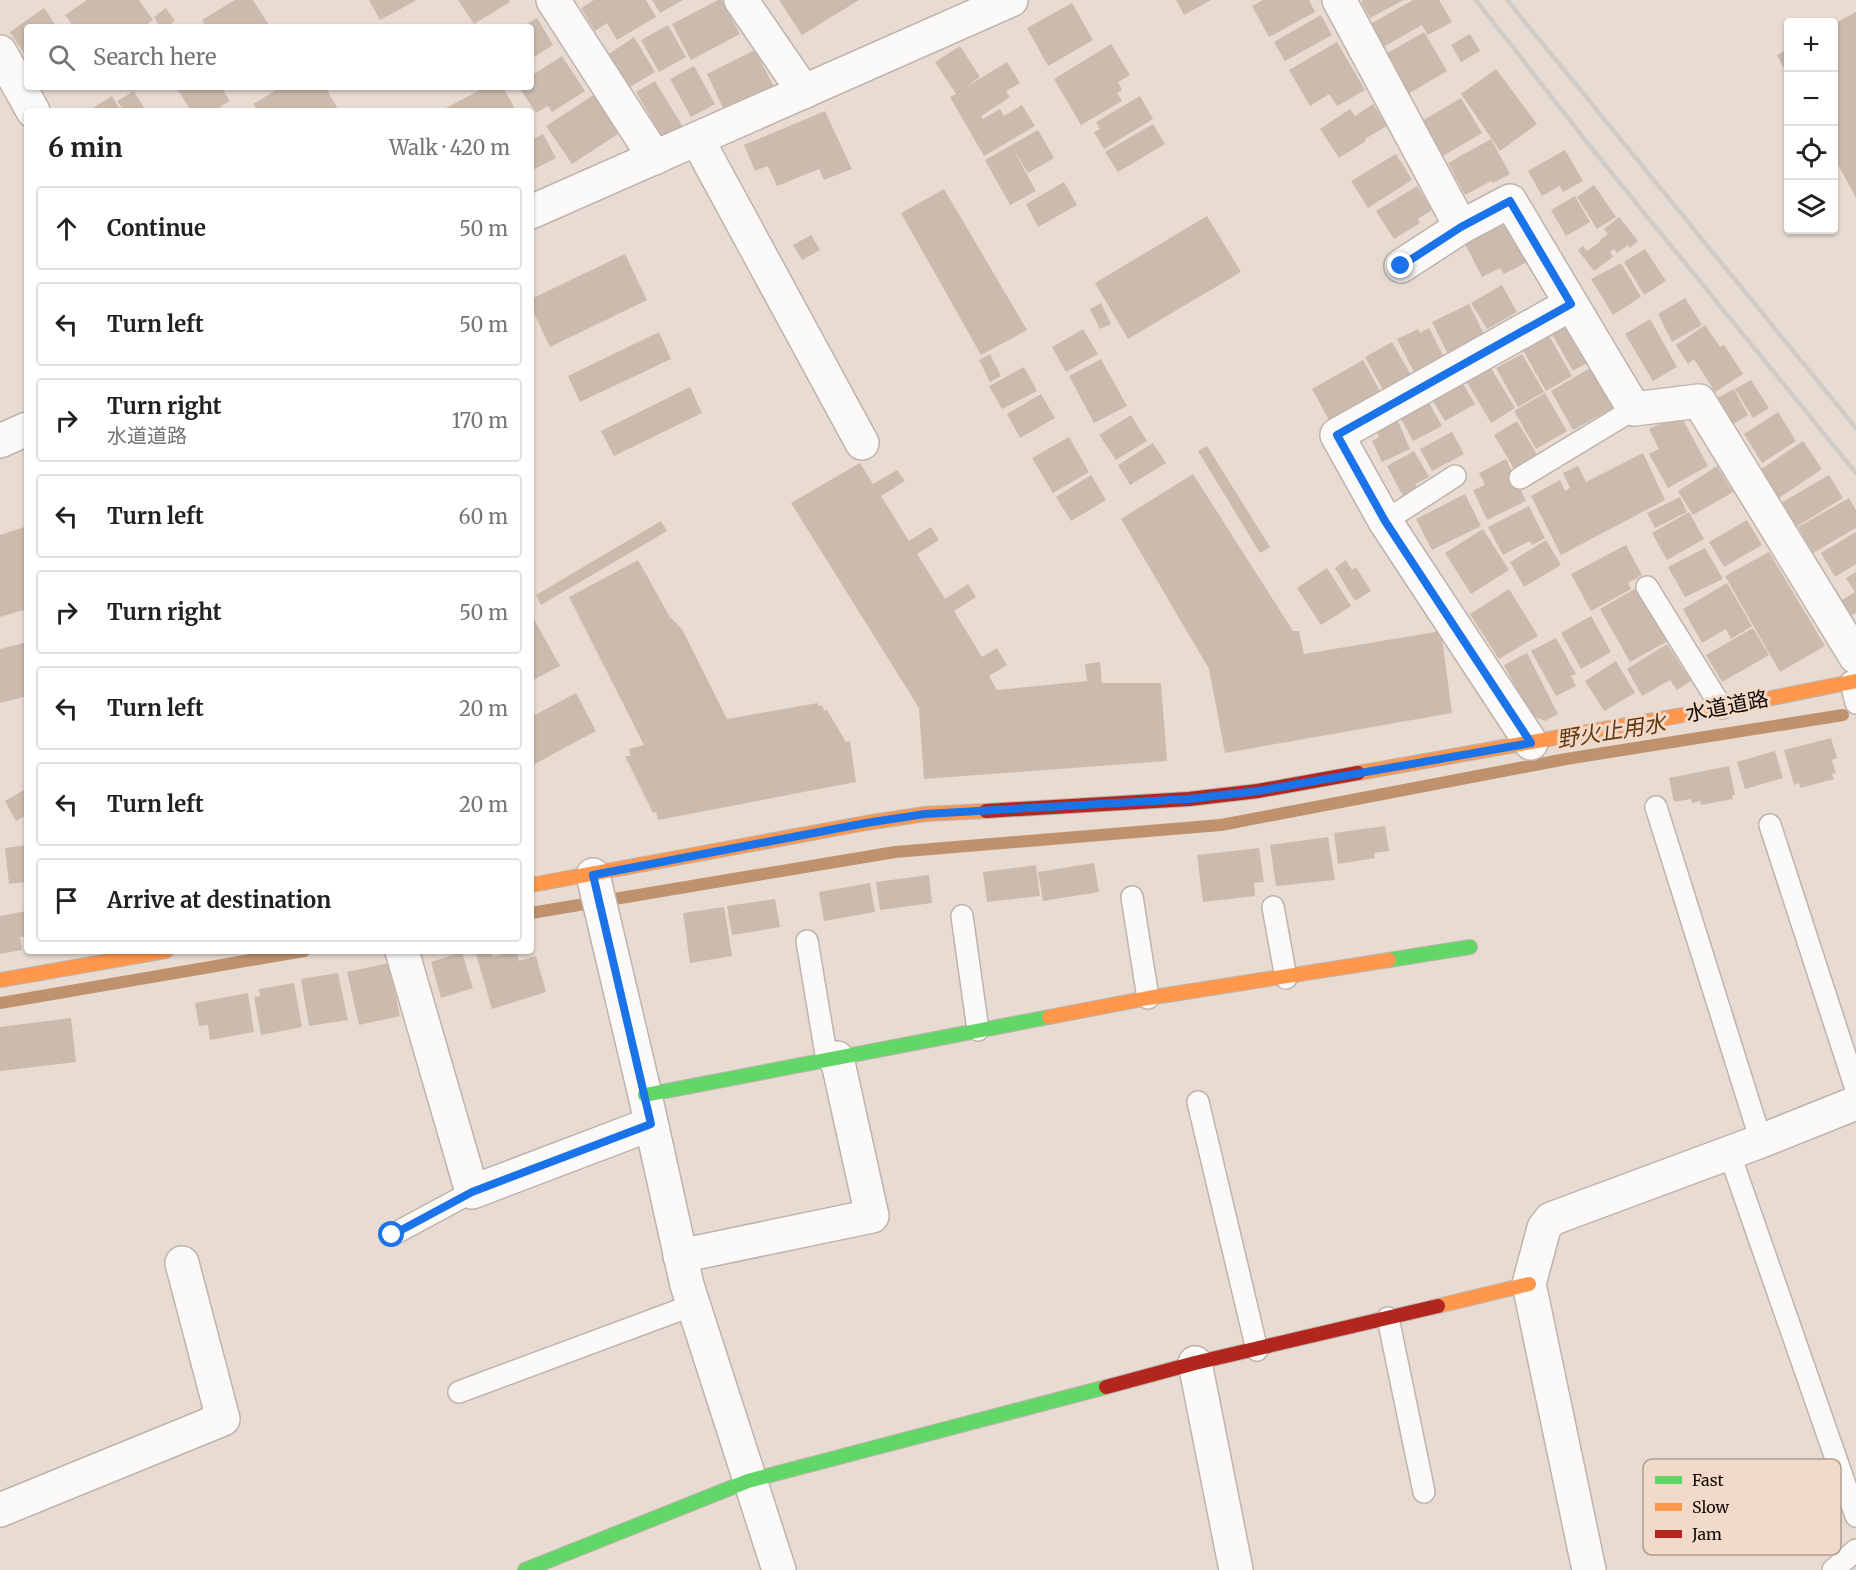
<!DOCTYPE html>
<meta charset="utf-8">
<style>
:root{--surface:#fff;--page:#f6f6f6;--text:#202124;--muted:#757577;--line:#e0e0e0}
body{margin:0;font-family:Merriweather,"Noto Sans JP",serif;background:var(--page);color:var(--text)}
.controls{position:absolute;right:18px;top:18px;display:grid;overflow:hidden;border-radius:6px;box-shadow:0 2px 4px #0004}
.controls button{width:54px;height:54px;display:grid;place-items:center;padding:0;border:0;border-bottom:2px solid var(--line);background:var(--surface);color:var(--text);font:30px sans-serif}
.stop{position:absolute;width:18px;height:18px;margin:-14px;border:4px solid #1a73e8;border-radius:50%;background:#fff}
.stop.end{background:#1a73e8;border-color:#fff;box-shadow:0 2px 6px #0008}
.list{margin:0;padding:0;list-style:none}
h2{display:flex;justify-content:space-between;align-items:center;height:78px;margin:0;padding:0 24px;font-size:26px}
h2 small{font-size:20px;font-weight:400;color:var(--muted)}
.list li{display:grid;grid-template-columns:39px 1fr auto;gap:18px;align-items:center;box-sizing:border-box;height:84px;margin:0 12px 12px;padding:0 12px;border:2px solid var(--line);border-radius:6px}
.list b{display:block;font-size:22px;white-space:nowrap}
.list p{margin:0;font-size:20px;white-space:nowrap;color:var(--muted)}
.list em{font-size:20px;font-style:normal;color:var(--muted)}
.icon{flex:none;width:33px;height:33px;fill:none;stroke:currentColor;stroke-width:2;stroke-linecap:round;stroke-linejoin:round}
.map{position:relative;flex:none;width:1856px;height:1570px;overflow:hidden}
.search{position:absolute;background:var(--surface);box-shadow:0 2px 4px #0004;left:24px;top:24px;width:510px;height:66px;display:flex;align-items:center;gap:15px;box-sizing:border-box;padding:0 21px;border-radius:6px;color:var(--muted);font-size:22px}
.panel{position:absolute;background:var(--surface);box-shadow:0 2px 4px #0004;left:24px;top:108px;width:510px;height:846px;border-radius:6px}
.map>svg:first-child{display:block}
</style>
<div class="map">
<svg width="1856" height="1570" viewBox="0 0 1856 1570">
<rect width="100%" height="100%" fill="#e8dbd2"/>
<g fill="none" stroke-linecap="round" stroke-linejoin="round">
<g stroke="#bf926d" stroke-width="12">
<path d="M531 913 895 852 1221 825 1566 759 1843 715"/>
<path d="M0 1003 304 951"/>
</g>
</g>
<g fill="#ccbbad">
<path d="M87 0H139L153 20 143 27H74L65 15Z"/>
<path d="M235 0H253L270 27H206L202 20Z"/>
<path d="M369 0H417L380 20Z"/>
<path d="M458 0H509L510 2 474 24Z"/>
<path d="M594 0H646L656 17 617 40 607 23 595 31 581 8Z"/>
<path d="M652 0H683L660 13Z"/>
<path d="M718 0H722L740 34 691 60 672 24Z"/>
<path d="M779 0H859L802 35Z"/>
<path d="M1176 0H1211L1184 15Z"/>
<path d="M1263 0H1309L1315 12 1269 37 1252 6Z"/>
<path d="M1364 0H1404L1370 18 1361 2Z"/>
<path d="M1413 0H1439L1452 22 1428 35 1422 25 1380 49 1367 26Z"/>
<path d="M1072 3 1093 40 1048 66 1027 28Z"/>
<path d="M44 8 57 27H27V58L10 32Z"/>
<path d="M166 8 175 21 166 27H160L154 17Z"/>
<path d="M1856 12V198L1834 157V24Z"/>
<path d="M1321 15 1332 35 1285 61 1274 42Z"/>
<path d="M537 18 553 45 531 59V27H521Z"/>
<path d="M668 25 686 57 659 72 641 40Z"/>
<path d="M1424 32 1447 71 1408 94 1386 54Z"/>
<path d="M1470 34 1480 51 1461 62 1451 45Z"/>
<path d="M634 37 655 72 630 87 609 54Z"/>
<path d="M1337 42 1365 90 1337 106 1329 94 1310 106 1289 70Z"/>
<path d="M1111 44 1130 75 1118 82 1122 90 1117 93 1122 101 1081 125 1054 79Z"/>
<path d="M960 46 980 77 963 89 1007 62 1020 83 1006 91 1010 97 981 116 983 119 1000 109 1004 116 1022 105 1035 126 984 156 950 97 956 94 935 62Z"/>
<path d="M1788 49V76L1777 55Z"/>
<path d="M755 50 774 87 725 112 707 74Z"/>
<path d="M562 56 585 91 552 112 548 106 536 113 519 87H531V76Z"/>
<path d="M694 66 715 104 691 117 670 79Z"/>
<path d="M1496 69 1537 124 1500 151 1461 94Z"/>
<path d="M655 81 683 127 663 139 636 92Z"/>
<path d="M183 87H221L230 101 213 111H191L178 90Z"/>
<path d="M281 87H325L338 109 336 111H258L253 104Z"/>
<path d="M486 87H503L515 109 511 111H440Z"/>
<path d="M134 91 146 111H124L117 101Z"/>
<path d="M595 94 621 132 572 164 546 126Z"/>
<path d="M112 96 121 111H88Z"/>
<path d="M1140 96 1153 119 1104 149 1094 132 1100 129 1096 122Z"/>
<path d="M1461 98 1482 133 1443 156 1422 121Z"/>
<path d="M1373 104 1387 126 1365 139 1366 141 1339 158 1320 129 1350 109 1355 116Z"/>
<path d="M825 111 852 169 824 180 819 169 777 186 768 166 755 171 744 145Z"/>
<path d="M1153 124 1165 144 1118 172 1105 152Z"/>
<path d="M1038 130 1054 158 1028 173 1013 149 1036 191 1010 205 985 160Z"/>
<path d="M543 134 556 158 531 171V140Z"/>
<path d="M1491 139 1510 174 1493 183 1491 181 1465 195 1448 163Z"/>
<path d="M1565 150 1583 181 1563 192 1560 186 1542 196 1528 171Z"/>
<path d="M1396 154 1412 180 1368 208 1351 181Z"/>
<path d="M1064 182 1077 205 1038 227 1026 204Z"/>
<path d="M1594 185 1616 217 1597 229 1577 197Z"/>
<path d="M1417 186 1432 210 1418 219 1420 223 1394 239 1376 211Z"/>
<path d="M944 189 1027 330 981 355 901 213Z"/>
<path d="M1575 196 1590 222 1566 236 1551 210Z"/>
<path d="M1207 216 1241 272 1128 339 1095 283Z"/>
<path d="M1619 217 1638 241 1630 248 1628 245 1617 253 1614 249 1610 252 1613 257 1594 271 1578 250 1583 246 1587 251 1601 241 1600 240 1608 234 1604 229Z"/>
<path d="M1507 218 1529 261 1504 274 1500 268 1482 277 1463 240Z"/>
<path d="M811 235 820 250 802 260 793 245Z"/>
<path d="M1645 249 1666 281 1644 295 1624 262Z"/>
<path d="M625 254 647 300 550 347 531 307V299Z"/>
<path d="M1621 263 1641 297 1613 315 1591 279Z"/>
<path d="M1502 285 1517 312 1487 329 1471 303Z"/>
<path d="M1685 298 1702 325 1672 342 1658 314Z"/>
<path d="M1101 303 1111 324 1100 329 1090 309Z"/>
<path d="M1469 304 1485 336 1448 354 1432 322Z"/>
<path d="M1650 319 1677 367 1653 381 1625 334Z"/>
<path d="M1576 320 1597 357 1573 371 1552 334Z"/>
<path d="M1705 325 1720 347 1724 345 1743 374 1715 392 1694 359 1688 364 1676 345Z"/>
<path d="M1429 328 1444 357 1414 372 1397 339 1418 329 1420 333Z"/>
<path d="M1083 329 1098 354 1066 372 1052 347Z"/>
<path d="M659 332 671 359 580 402 568 376Z"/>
<path d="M1547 332 1572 376 1546 391 1521 347Z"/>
<path d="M1392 342 1411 375 1383 390 1365 357Z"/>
<path d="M990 354 1001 376 990 382 979 360Z"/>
<path d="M1522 354 1544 392 1518 407 1496 368Z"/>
<path d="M1101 359 1127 406 1094 423 1069 376Z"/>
<path d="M1363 360 1380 391 1329 420 1312 389Z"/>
<path d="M1488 363 1515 408 1491 423 1464 377Z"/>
<path d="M1597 364 1620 404 1573 430 1551 391Z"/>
<path d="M1024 367 1037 391 1002 409 989 386Z"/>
<path d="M1460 379 1475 404 1445 421 1430 396Z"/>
<path d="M1751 380 1769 408 1753 418 1735 389Z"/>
<path d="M690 387 702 413 614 456 601 431Z"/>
<path d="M1734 389 1748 415 1730 426 1715 399Z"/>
<path d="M1545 393 1567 431 1536 449 1514 411Z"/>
<path d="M1041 394 1055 418 1020 438 1007 414Z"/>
<path d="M1427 399 1442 426 1413 441 1399 415Z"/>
<path d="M1778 412 1796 441 1762 463 1744 434Z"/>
<path d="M1131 415 1147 441 1116 460 1099 435Z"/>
<path d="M1671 418 1675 422 1682 418 1708 466 1668 488 1649 454 1659 449 1649 429Z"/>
<path d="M1397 419 1410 449 1382 462 1372 441 1379 437 1375 429Z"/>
<path d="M1517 421 1539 458 1516 472 1494 435Z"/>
<path d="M1452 432 1464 454 1432 471 1420 449Z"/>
<path d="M1069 437 1089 472 1053 493 1032 458Z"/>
<path d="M1803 441 1822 469 1779 498 1760 470Z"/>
<path d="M1153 443 1166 463 1130 485 1118 465Z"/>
<path d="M1207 446 1270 547 1260 553 1198 451Z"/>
<path d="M1414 451 1429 477 1415 484 1417 488 1403 496 1387 466Z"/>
<path d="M1643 453 1665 500 1561 555 1531 496 1560 480 1565 491 1570 488 1563 473 1578 466 1586 482Z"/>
<path d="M1506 459 1526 501 1487 520 1473 490 1485 485 1479 473Z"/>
<path d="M860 463 873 484 897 470 905 481 881 496 909 541 931 527 939 540 917 554 945 599 968 584 976 597 954 611 982 657 997 648 1007 665 989 676 997 690 1087 681 1085 664 1100 662 1102 683H1161L1167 761 924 779 919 708 791 503Z"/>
<path d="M1717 466 1733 492 1693 515 1678 491Z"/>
<path d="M1193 474 1293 631H1299L1304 654 1441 631 1452 713 1225 753 1209 669 1121 519Z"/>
<path d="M1091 475 1106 500 1071 521 1056 497Z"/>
<path d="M1829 475 1843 498 1796 527 1781 503Z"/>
<path d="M1465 494 1481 526 1432 550 1416 519Z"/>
<path d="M1680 497 1687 512 1655 528 1647 513Z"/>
<path d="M1849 498 1856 510V528L1813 553 1798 527Z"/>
<path d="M1529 506 1545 538 1532 545 1530 541 1503 555 1488 527Z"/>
<path d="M1689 512 1704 539 1667 560 1652 533Z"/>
<path d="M1747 520 1762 545 1724 567 1709 542Z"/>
<path d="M661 521 667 531 541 605 536 595Z"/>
<path d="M27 526V609L0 617V535Z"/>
<path d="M1483 529 1509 570 1471 594 1445 553Z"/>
<path d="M1856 532V564L1835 577 1821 553Z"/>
<path d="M1546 540 1561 565 1524 587 1510 562Z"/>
<path d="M1626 545 1642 575 1628 583 1631 589 1591 611 1571 574Z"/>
<path d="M1705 548 1723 579 1685 597 1668 567Z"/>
<path d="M1769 552 1825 646 1780 672 1725 576Z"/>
<path d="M638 560 670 617 682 629 727 719 818 703V706L822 705 824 711 827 710 846 742 850 741 856 782 658 820 656 812 653 813 625 756H630L629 749 644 745 569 597Z"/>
<path d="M1346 560 1352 570 1356 567 1371 591 1355 601 1335 568Z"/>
<path d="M1327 568 1351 606 1321 625 1297 588Z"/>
<path d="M1856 572V613L1849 617 1839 602 1855 592 1846 578Z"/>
<path d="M1727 583 1752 626 1731 639 1726 629 1702 643 1683 609Z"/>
<path d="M1638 587 1668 641 1630 662 1600 609Z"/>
<path d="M1509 589 1538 636 1499 659 1470 614Z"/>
<path d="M531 614 560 666 531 681Z"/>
<path d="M1591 616 1611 652 1581 669 1561 633Z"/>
<path d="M1753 628 1769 655 1722 682 1706 655Z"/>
<path d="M1556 638 1576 674 1571 676 1576 686 1556 696 1531 651Z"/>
<path d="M27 642V696L0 703V649Z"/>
<path d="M1667 644 1691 681 1677 690 1670 680 1642 696 1627 669Z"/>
<path d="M1527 653 1558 714 1545 721 1530 715 1504 665Z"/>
<path d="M1616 661 1635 693 1604 711 1585 681Z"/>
<path d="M576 693 596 731 531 766V717Z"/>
<path d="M1831 738 1837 758 1832 760 1836 773 1832 774 1834 779 1800 788 1799 783 1794 785 1784 750Z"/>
<path d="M1775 751 1783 778 1745 789 1737 762Z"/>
<path d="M1729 766 1735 795H1732L1733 799 1701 805 1700 801 1692 803 1691 799 1674 802 1669 778Z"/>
<path d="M24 790 27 796V815L16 821 5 801Z"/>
<path d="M1385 826 1389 851 1374 853 1375 858 1338 864 1334 833Z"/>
<path d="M1328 837 1335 880 1276 886 1270 845Z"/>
<path d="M27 845V882L9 884 5 848Z"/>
<path d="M1259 848 1264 882 1254 883 1255 896 1203 902 1197 855Z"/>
<path d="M1094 863 1099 892 1043 901 1038 872Z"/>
<path d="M1036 865 1040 896 987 902 983 872Z"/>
<path d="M929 875 932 903 880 910 876 882Z"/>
<path d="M870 883 875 912 824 921 819 892Z"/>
<path d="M775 899 780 927 732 935 727 906Z"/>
<path d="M724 907 732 956 690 963 683 913Z"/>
<path d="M26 911 27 936 20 937 22 950 0 954V916Z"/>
<path d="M488 951H491L493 957 516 951 519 961 536 956 546 992 492 1009 476 954Z"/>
<path d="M462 952 473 988 441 998 431 962Z"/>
<path d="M389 963 400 1016 359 1025 347 972Z"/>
<path d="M338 973 348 1020 309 1026 301 979Z"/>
<path d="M294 983 302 1027 261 1035 254 997 260 996 259 989Z"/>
<path d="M248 993 254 1032 210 1040 208 1025 199 1026 195 1003Z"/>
<path d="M71 1018 76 1062 0 1071V1027Z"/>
</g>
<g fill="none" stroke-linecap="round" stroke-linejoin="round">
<g stroke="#beb3ad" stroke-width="24">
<g id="lane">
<path d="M1520 478 1634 409"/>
<path d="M1385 521 1455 476"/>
<path d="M1647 587 1722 708"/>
<path d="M1851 682 1856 703"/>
<path d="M1656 807 1761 1141"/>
<path d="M1770 825 1856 1089"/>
<path d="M1132 897 1148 998"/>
<path d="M1273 907 1286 978"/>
<path d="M962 916 978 1030"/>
<path d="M807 941 827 1060"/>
<path d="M1198 1102 1257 1350"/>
<path d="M1729 1152 1856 1516"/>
<path d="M392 1235 472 1192"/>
<path d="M1388 1318 1424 1492"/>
<path d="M459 1392 693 1305"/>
<path d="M1833 1570 1856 1550"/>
</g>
</g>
<g stroke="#beb3ad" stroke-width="36">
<g id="street">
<path d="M553 0 655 158"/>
<path d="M741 0 804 92"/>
<path d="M1339 0 1461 227 1401 266"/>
<path d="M0 52 33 111"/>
<path d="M697 139 862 443"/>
<path d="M531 212 1011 0"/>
<path d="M1461 227 1510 201 1634 409 1699 401 1856 657"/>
<path d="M0 441 27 429"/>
<path d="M1531 743 1385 521 1337 435 1571 304"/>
<path d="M593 875 645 1095 687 1285 779 1570"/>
<path d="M402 951 472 1192 651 1124"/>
<path d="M680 1256 872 1216 837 1058"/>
<path d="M1195 1363 1236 1570"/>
<path d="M0 1510 223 1419 182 1263"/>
<path d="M1589 1570 1529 1284 1544 1228 1551 1219 1761 1141 1856 1103"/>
</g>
</g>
<g stroke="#beb3ad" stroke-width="16">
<g id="fast">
<path d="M1389 960 1470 947"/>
<path d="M645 1095 1049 1017"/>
<path d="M525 1570 748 1481 1106 1387"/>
</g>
</g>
<g stroke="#beb3ad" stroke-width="16">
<g id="slow">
<path d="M1358 773 1722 708 1856 681"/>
<path d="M531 885 866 823 925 814 986 811"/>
<path d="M0 980 166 951"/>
<path d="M1049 1017 1148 998 1389 960"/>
<path d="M1438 1306 1529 1284"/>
</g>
</g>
<g stroke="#beb3ad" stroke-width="16">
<g id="jam">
<path d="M986 811 1189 799 1258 791 1358 773"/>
<path d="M1106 1387 1195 1363 1438 1306"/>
</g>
</g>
<use href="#lane" stroke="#fcfaf8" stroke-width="21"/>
<use href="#street" stroke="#fcfaf8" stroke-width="33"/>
<use href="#fast" stroke="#63d668" stroke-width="14"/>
<use href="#slow" stroke="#ff974d" stroke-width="14"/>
<use href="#jam" stroke="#b3261e" stroke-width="14"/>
<g stroke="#cfccc9" stroke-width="4.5">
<path d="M1476 0 1593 150 1856 473"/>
<path d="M1507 0 1856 428"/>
</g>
</g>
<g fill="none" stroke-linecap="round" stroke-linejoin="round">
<path stroke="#1a73e8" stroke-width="8" d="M392 1235 472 1192 651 1124 593 875 866 823 925 814 1189 799 1258 791 1531 743 1385 521 1337 435 1571 304 1510 201 1461 227 1401 266"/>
</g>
<g text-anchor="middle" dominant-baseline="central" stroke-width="6" stroke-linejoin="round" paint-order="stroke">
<g font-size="21" fill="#110a05" stroke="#f1dac9">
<text transform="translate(1727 706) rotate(-11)">水道道路</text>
</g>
<g font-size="22" font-style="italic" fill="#623813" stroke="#f1dac9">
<text transform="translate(1611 731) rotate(-9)">野火止用水</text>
</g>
</g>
<rect x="1643" y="1459" width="198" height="96" rx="9" fill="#f1dac9" stroke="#ae9c8e" stroke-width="1.5"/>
<rect x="1655" y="1476" width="27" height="8" fill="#63d668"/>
<rect x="1655" y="1503" width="27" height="8" fill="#ff974d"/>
<rect x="1655" y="1530" width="27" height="8" fill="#b3261e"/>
<g font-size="16" fill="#110a05">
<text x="1692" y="1486">Fast</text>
<text x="1692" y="1513">Slow</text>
<text x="1692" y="1540">Jam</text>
</g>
</svg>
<div class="controls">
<button>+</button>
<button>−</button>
<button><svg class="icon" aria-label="locate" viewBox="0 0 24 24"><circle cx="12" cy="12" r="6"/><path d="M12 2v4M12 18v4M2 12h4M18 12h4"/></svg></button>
<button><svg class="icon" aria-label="layers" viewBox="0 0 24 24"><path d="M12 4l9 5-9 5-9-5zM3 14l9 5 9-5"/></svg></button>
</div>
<div class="stop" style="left:392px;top:1235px"></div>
<div class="stop end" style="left:1401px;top:266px"></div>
<div class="search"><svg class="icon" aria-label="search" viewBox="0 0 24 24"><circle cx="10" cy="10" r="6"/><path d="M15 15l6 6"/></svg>Search here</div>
<section class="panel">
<h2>6 min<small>Walk · 420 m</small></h2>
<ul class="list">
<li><svg class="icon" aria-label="ahead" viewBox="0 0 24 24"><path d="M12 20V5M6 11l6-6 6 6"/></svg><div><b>Continue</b></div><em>50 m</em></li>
<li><svg class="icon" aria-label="left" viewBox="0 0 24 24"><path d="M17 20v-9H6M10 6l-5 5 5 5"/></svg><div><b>Turn left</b></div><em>50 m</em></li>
<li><svg class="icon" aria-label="right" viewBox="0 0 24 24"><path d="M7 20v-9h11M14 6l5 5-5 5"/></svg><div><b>Turn right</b><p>水道道路</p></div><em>170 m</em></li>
<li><svg class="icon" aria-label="left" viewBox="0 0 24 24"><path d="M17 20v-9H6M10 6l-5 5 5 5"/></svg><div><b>Turn left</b></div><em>60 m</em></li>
<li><svg class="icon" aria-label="right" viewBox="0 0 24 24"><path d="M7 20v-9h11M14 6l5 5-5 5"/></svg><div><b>Turn right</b></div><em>50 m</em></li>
<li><svg class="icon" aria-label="left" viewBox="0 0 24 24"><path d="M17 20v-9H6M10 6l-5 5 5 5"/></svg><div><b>Turn left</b></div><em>20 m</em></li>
<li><svg class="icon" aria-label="left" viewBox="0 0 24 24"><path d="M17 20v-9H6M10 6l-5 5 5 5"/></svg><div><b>Turn left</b></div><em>20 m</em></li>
<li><svg class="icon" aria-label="arrive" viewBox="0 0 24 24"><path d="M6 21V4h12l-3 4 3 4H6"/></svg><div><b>Arrive at destination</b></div></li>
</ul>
</section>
</div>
